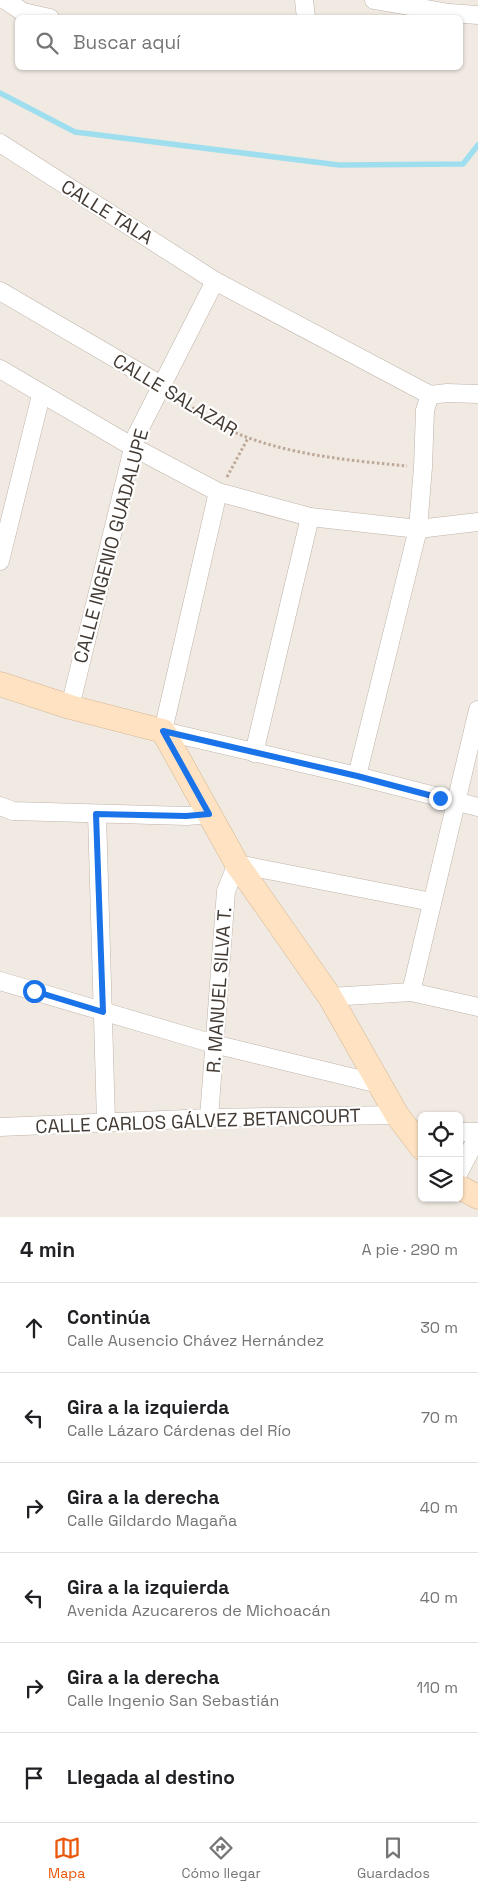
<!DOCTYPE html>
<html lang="es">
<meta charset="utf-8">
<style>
:root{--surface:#fff;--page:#f6f6f6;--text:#202124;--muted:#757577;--line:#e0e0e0;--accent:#ea580c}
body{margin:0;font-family:"Space Grotesk",sans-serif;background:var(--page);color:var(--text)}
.controls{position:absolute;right:15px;bottom:15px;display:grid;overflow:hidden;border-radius:8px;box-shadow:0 1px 4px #0004}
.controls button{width:45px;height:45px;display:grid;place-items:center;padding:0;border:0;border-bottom:1px solid var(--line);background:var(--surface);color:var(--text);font:25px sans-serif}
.stop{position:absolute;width:15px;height:15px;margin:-11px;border:4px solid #1a73e8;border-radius:50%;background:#fff}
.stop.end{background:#1a73e8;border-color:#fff;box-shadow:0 1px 5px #0008}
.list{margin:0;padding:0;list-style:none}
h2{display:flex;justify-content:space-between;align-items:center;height:65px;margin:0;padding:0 20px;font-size:21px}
h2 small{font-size:16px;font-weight:400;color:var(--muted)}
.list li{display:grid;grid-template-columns:32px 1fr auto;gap:15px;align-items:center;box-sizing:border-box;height:90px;padding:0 20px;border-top:1px solid var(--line)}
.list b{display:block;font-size:19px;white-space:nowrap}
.list p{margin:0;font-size:16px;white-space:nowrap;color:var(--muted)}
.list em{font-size:16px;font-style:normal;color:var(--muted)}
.icon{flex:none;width:28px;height:28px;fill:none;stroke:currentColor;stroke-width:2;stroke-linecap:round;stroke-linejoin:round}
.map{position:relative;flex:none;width:478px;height:1217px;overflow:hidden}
.search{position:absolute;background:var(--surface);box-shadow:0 1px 4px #0004;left:15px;right:15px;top:15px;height:55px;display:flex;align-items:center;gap:12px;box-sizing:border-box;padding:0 18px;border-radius:8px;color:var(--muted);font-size:19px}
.sheet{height:605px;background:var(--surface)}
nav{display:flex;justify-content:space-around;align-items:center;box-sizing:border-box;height:70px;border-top:1px solid var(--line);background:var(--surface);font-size:14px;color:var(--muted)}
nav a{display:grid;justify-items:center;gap:2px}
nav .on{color:var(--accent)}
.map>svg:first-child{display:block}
</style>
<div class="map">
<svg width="478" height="1217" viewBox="0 0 478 1217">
<rect width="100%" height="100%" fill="#f1eae3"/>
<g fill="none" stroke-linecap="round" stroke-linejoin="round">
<path stroke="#9fdeee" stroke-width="5.5" d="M0 93 75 132 339 165 463 164 478 145"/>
<g stroke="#bfb3a9" stroke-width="19">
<g id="street">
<path d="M5 0 23 12 50 18"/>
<path d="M304 0 306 18"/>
<path d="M374 0 449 13 478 15"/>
<path d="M0 143 215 281 430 395"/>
<path d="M0 291 161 385"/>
<path d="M0 369 133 447 218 492 310 517 418 529 478 522"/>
<path d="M430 395 447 393 478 394"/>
<path d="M218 492 163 731 357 776 478 807"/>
<path d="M0 561 41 395"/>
<path d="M70 707 136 436 215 281"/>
<path d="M254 753 310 517"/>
<path d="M357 776 418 529 423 467 425 410 430 395"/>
<path d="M0 806 13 811 187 816 209 814"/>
<path d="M97 814 106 1121"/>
<path d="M0 981 214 1044 379 1084"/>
<path d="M411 992 478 710"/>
<path d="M330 997 411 992 478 1007"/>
<path d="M209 1118 226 891 237 864 432 902"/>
<path d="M0 1127 209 1118 397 1115"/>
<path d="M459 1132H478"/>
<path d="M459 1172 478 1136"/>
</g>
</g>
<g stroke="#d4b795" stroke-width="25">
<g id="secondary">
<path d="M0 684 70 707 163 731 237 864 330 997 397 1115 422 1148"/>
<path d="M459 1187 478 1197"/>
</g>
</g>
<g stroke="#bea897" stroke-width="3" stroke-dasharray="2.5 2.5" stroke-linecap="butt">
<path d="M176 396C189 405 203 416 217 424 274 454 345 460 407 466"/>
<path d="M227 477 248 438"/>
</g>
<use href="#street" stroke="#fff" stroke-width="18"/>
<use href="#secondary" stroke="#fee2c1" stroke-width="24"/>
</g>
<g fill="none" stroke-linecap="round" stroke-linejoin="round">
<path stroke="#1a73e8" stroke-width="6" d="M34 991 103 1012 96 814 186 816 209 814 163 731 357 776 440 798"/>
</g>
<g text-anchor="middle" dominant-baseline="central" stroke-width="4.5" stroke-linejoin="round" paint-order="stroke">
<g font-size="19" fill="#433a33" stroke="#fff">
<text transform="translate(107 212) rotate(32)">CALLE TALA</text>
<text transform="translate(175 395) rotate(31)">CALLE SALAZAR</text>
<text transform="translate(111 546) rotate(-75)">CALLE INGENIO GUADALUPE</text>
<text transform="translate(219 990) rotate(-86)">R. MANUEL SILVA T.</text>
<text transform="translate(198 1121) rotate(-2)">CALLE CARLOS GÁLVEZ BETANCOURT</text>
</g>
</g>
</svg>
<div class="controls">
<button><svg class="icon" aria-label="locate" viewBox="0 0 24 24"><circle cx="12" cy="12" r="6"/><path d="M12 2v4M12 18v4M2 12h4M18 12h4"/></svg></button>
<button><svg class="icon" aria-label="layers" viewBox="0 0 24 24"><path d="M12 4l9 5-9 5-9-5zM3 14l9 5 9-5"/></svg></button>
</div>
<div class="stop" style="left:34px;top:991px"></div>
<div class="stop end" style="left:440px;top:798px"></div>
<div class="search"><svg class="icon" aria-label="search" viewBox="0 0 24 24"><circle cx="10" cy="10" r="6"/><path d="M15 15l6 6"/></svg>Buscar aquí</div>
</div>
<section class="sheet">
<h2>4 min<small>A pie · 290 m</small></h2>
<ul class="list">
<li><svg class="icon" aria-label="ahead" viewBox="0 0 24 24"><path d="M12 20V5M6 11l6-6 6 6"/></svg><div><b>Continúa</b><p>Calle Ausencio Chávez Hernández</p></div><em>30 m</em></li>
<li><svg class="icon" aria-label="left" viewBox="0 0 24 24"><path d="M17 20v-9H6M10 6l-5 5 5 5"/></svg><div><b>Gira a la izquierda</b><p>Calle Lázaro Cárdenas del Río</p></div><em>70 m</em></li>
<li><svg class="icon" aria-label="right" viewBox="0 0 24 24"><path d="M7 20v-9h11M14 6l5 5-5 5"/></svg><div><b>Gira a la derecha</b><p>Calle Gildardo Magaña</p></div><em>40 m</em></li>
<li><svg class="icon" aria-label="left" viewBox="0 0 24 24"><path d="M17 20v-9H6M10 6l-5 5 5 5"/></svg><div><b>Gira a la izquierda</b><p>Avenida Azucareros de Michoacán</p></div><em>40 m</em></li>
<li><svg class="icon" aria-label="right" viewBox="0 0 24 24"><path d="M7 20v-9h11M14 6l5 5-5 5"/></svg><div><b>Gira a la derecha</b><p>Calle Ingenio San Sebastián</p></div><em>110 m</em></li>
<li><svg class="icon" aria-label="arrive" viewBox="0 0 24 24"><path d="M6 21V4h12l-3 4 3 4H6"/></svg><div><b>Llegada al destino</b></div></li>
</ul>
</section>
<nav>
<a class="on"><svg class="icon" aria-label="map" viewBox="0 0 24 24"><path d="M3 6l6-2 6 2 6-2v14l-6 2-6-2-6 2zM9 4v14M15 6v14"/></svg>Mapa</a>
<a><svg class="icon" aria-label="directions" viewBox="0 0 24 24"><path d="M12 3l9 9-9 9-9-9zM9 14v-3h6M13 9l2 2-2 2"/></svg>Cómo llegar</a>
<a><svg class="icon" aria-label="saved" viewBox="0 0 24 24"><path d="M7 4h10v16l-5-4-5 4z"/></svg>Guardados</a>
</nav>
